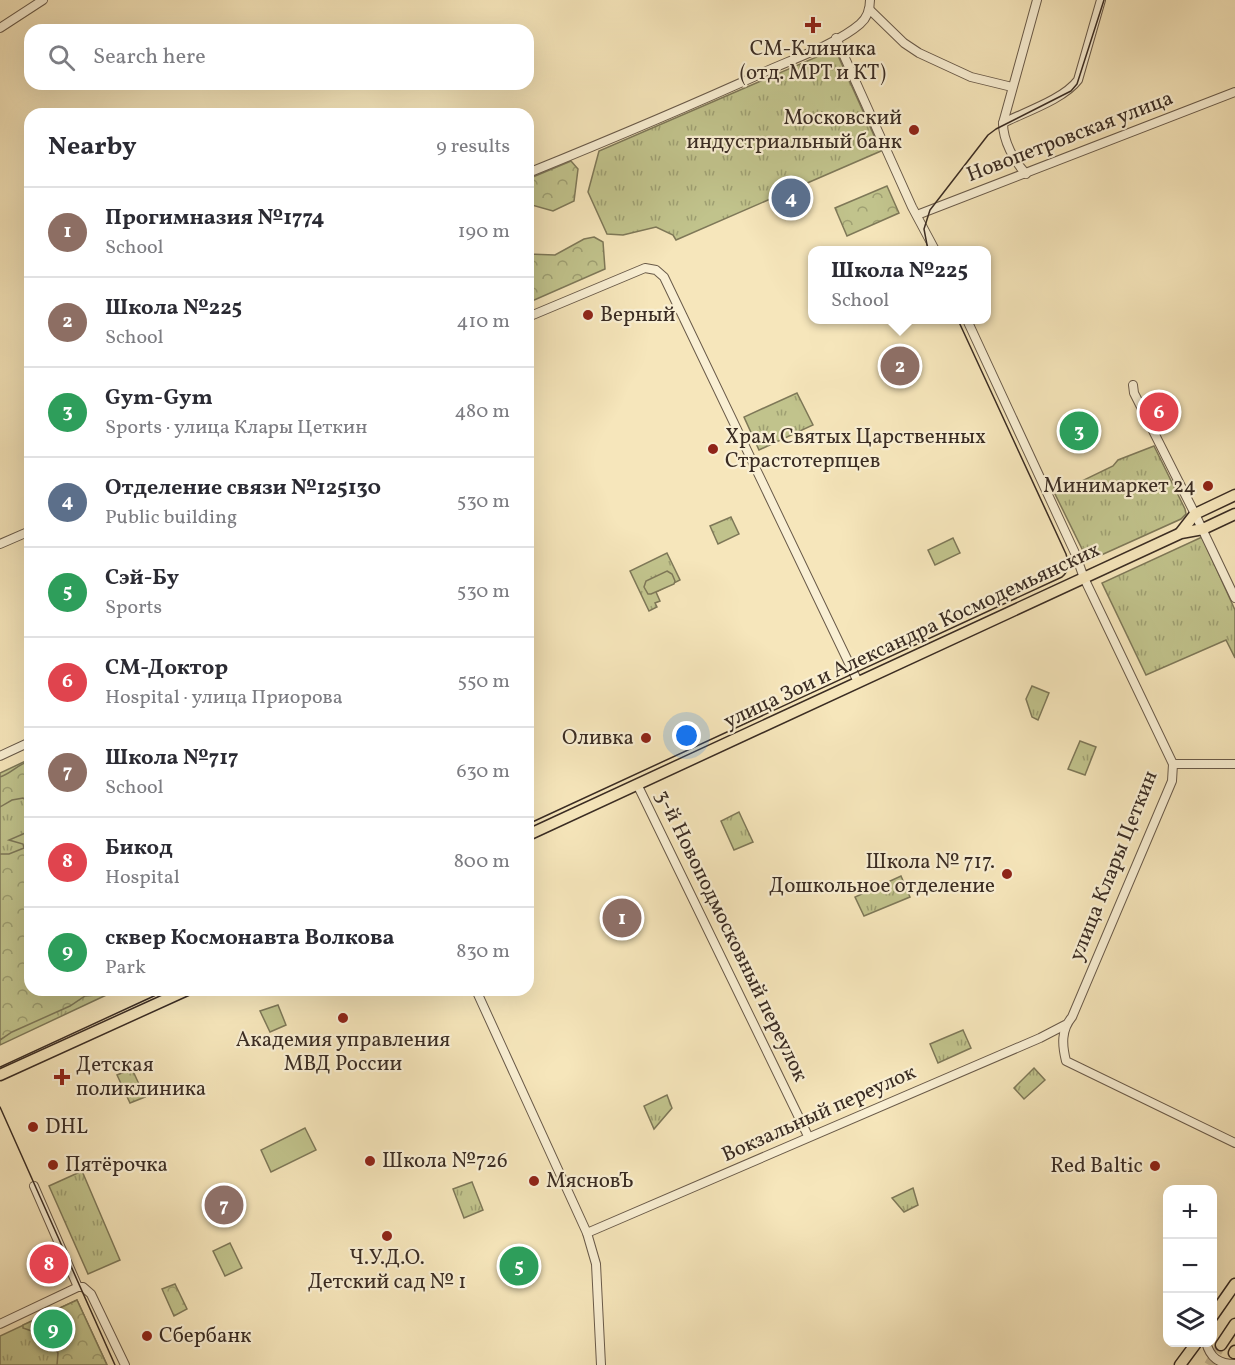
<!DOCTYPE html>
<meta charset="utf-8">
<style>
:root{--surface:#fff;--page:#f7f7f7;--text:#2b2b33;--muted:#7c7c81;--line:#e1e1e2;--accent:#111827}
body{margin:0;font-family:Vollkorn,serif;background:var(--page);color:var(--text)}
.controls{position:absolute;right:18px;bottom:18px;display:grid;overflow:hidden;border-radius:12px;box-shadow:0 6px 24px #0002}
.controls button{width:54px;height:54px;display:grid;place-items:center;padding:0;border:0;border-bottom:2px solid var(--line);background:var(--surface);color:var(--text);font:30px sans-serif}
.you{position:absolute;left:687px;top:736px;width:21px;height:21px;margin:-15px;border:4px solid #fff;border-radius:50%;background:#1a73e8;box-shadow:0 0 0 9px #1a73e833}
.badge{display:grid;place-items:center;width:39px;height:39px;border-radius:50%;background:var(--accent);color:#fff;font-size:20px;font-weight:700}
.pin{position:absolute;translate:-50% -50%;border:3px solid #fff;box-shadow:0 2px 6px #0006}
.popup{position:absolute;left:808px;top:246px;width:183px;height:78px;box-sizing:border-box;display:grid;place-content:center;border-radius:12px;background:var(--surface);filter:drop-shadow(0 2px 4px #0005);font-size:20px;white-space:nowrap;color:var(--muted)}
.popup b{font-size:22px;color:var(--text)}
.popup::after{content:'';position:absolute;left:50%;top:100%;margin-left:-12px;border:12px solid transparent;border-top-color:var(--surface)}
.list{margin:0;padding:0;list-style:none}
h2{display:flex;justify-content:space-between;align-items:center;height:78px;margin:0;padding:0 24px;font-size:26px}
h2 small{font-size:20px;font-weight:400;color:var(--muted)}
.list li{display:grid;grid-template-columns:39px 1fr auto;gap:18px;align-items:center;box-sizing:border-box;height:90px;padding:0 24px;border-top:2px solid var(--line)}
.list b{display:block;font-size:22px;white-space:nowrap}
.list p{margin:0;font-size:20px;white-space:nowrap;color:var(--muted)}
.list em{font-size:20px;font-style:normal;color:var(--muted)}
.icon{flex:none;width:33px;height:33px;fill:none;stroke:currentColor;stroke-width:2;stroke-linecap:round;stroke-linejoin:round}
.map{position:relative;flex:none;width:1235px;height:1365px;overflow:hidden}
.search{position:absolute;background:var(--surface);box-shadow:0 6px 24px #0002;left:24px;top:24px;width:510px;height:66px;display:flex;align-items:center;gap:15px;box-sizing:border-box;padding:0 21px;border-radius:18px;color:var(--muted);font-size:22px}
.panel{position:absolute;background:var(--surface);box-shadow:0 6px 24px #0002;left:24px;top:108px;width:510px;height:888px;border-radius:18px}
.map>svg:first-child{display:block}
</style>
<div class="map">
<svg width="1235" height="1365" viewBox="0 0 1235 1365">
<defs>
<pattern id="grass-tufts" width="24" height="20" patternUnits="userSpaceOnUse" patternTransform="scale(1.5)"><rect width="24" height="20" fill="#c1c38c"/><path d="M3 7l-1-3M5 7V3M7 7l1-3M15 17l-1-3M17 17v-4M19 17l1-3" fill="none" stroke="#9e9f72"/></pattern>
<pattern id="forest-crowns" width="20" height="18" patternUnits="userSpaceOnUse" patternTransform="scale(1.5)"><rect width="20" height="18" fill="#c1c38c"/><path d="M2 6a3 3 0 1 1 6 0M12 15a3 3 0 1 1 6 0" fill="none" stroke="#9e9f72"/></pattern>
</defs>
<rect width="100%" height="100%" fill="#f6e6bb"/>
<filter id="stains"><feTurbulence type="fractalNoise" baseFrequency=".00333" numOctaves="4"/><feColorMatrix values="0 0 0 0 .2 0 0 0 0 .09 0 0 0 0 .02 0 0 0 .5 -.17"/></filter>
<radialGradient id="worn" r=".72"><stop offset=".6" stop-color="#630" stop-opacity="0"/><stop offset="1" stop-color="#630" stop-opacity=".3"/></radialGradient>
<g fill="url(#grass-tufts)" stroke="#7e7858" stroke-width="1.5">
<path d="M835 49 881 151 676 240 673 235 656 227 623 235 607 234 588 192 599 151Z"/>
<path d="M797 393 813 425 759 450 744 417Z"/>
<path d="M1154 446 1185 509 1186 514 1181 519 1088 561 1055 494 1113 466 1118 460Z"/>
<path d="M731 517 739 534 718 544 710 526Z"/>
<path d="M1202 537 1235 610V658L1226 640 1146 675 1102 583Z"/>
<path d="M667 553 680 580 656 592 660 601 655 603 657 607 649 611 630 571Z"/>
<path d="M1032 686 1049 693 1038 720 1032 717 1026 699Z"/>
<path d="M1080 741 1096 747 1085 775 1068 769Z"/>
<path d="M30 759V990H117L0 1045V773Z"/>
<path d="M739 812 753 842 734 850 721 821Z"/>
<path d="M901 876 910 897 864 916 855 897Z"/>
<path d="M963 1030 971 1048 938 1063 930 1044Z"/>
<path d="M1034 1068 1045 1080 1024 1099 1014 1088Z"/>
<path d="M132 1069 145 1097 130 1103 117 1075Z"/>
<path d="M667 1095 672 1108 654 1129 644 1106Z"/>
<path d="M82 1171 120 1260 88 1274 49 1186Z"/>
<path d="M472 1182 483 1210 464 1218 453 1189Z"/>
<path d="M913 1188 918 1205 904 1212 892 1198Z"/>
<path d="M77 1300 107 1365H0V1336Z"/>
</g>
<g fill="url(#forest-crowns)" stroke="#7e7858" stroke-width="1.5">
<path d="M571 161 578 169 574 201 553 211 532 205 528 209V179Z"/>
<path d="M887 186 899 213 847 236 835 208Z"/>
<path d="M594 237 603 242 605 269 532 301H528V254L555 255 584 239Z"/>
<path d="M30 761V804L23 798 12 800 0 807V777C12 773 18 764 30 761Z"/>
<path d="M30 831V990H105L96 995 85 996 70 1006 12 1032 0 1040V854H9L24 848 23 844 9 840Z"/>
<path d="M175 1284 187 1309 174 1316 162 1289Z"/>
<path d="M77 1300 107 1365H57L58 1353 46 1336 23 1328V1325Z"/>
</g>
<g fill="#c1c38c" stroke="#7e7858" stroke-width="1.5">
<path d="M953 538 960 553 935 565 928 550Z"/>
<path d="M667 571 672 574 675 581 674 584 651 594H648L644 587 646 581Z"/>
<path d="M278 1005 286 1025 270 1032 260 1011Z"/>
<path d="M305 1128 316 1150 271 1172 261 1150Z"/>
<path d="M230 1243 242 1268 225 1276 213 1251Z"/>
</g>
<g fill="none" stroke-linecap="round" stroke-linejoin="round">
<path stroke="#d0c19d" stroke-width="10" stroke-dasharray="10 5" stroke-linecap="butt" d="M1209 1365 1221 1345"/>
<g stroke="#695a49" stroke-width="10">
<g id="minor">
<path d="M869 9 904 43 919 53 971 77 1012 87"/>
<path d="M0 28 43 0"/>
<path d="M836 38 912 207 935 250"/>
<path d="M1003 123C1025 112 1064 99 1078 80L1101 0"/>
<path d="M528 173C609 140 690 106 769 70 796 58 838 43 860 24 867 18 870 10 870 0"/>
<path d="M1026 174C1014 161 1003 141 1003 123L1037 0"/>
<path d="M917 215 1235 92"/>
<path d="M528 317 645 268 656 270 664 277 858 682"/>
<path d="M967 320 1075 553 1084 578 1173 764 1172 781 1072 1017C1061 1030 1062 1045 1066 1061L1235 1143"/>
<path d="M1133 385 1134 393 1195 514 1235 598"/>
<path d="M0 544 30 531"/>
<path d="M0 756 30 742"/>
<path d="M1173 764H1235"/>
<path d="M637 784 808 1136"/>
<path d="M476 990 587 1233 596 1264 601 1365"/>
<path d="M34 1186 78 1287H83L91 1294 125 1365"/>
<path d="M587 1233 1040 1038 1065 1025"/>
<path d="M0 1324 78 1287"/>
<path d="M1206 1342C1210 1358 1219 1364 1235 1364"/>
</g>
</g>
<g stroke="#3a2c23" stroke-width="13">
<g id="major">
<path d="M1181 532 1195 514 1235 495"/>
<path d="M528 835 1181 533 1203 529 1235 514"/>
<path d="M0 1075 187 990"/>
<path d="M1212 1317 1235 1284"/>
<path d="M1221 1345 1235 1324"/>
<path d="M1234 1353 1235 1351"/>
<path d="M1180 1365 1197 1342"/>
</g>
</g>
<use href="#minor" stroke="#f9efd3" stroke-width="8"/>
<use href="#major" stroke="#f6e6bb" stroke-width="10"/>
<g stroke="#3a2c23" stroke-width="1.5">
<path d="M928 250 924 229 930 210 988 135 996 129 1071 91 1077 84 1104 0"/>
<path d="M528 824 1062 577C1070 570 1069 564 1066 554L958 320"/>
<path d="M0 1067 167 990"/>
<path d="M0 1107 115 1365"/>
</g>
</g>
<g fill="#8f2418" stroke="#f9efd3" stroke-width="2">
<path d="M810 16h6v6h6v6h-6v6h-6v-6h-6v-6h6z"/>
<circle cx="914" cy="130" r="6"/>
<circle cx="588" cy="315" r="6"/>
<circle cx="713" cy="449" r="6"/>
<circle cx="1208" cy="486" r="6"/>
<circle cx="646" cy="738" r="6"/>
<circle cx="1007" cy="874" r="6"/>
<circle cx="343" cy="1018" r="6"/>
<path d="M59 1068h6v6h6v6h-6v6h-6v-6h-6v-6h6z"/>
<circle cx="33" cy="1127" r="6"/>
<circle cx="370" cy="1161" r="6"/>
<circle cx="53" cy="1165" r="6"/>
<circle cx="1155" cy="1166" r="6"/>
<circle cx="534" cy="1181" r="6"/>
<circle cx="387" cy="1236" r="6"/>
<circle cx="147" cy="1336" r="6"/>
</g>
<g text-anchor="middle" dominant-baseline="central" stroke-width="4.5" stroke-linejoin="round" paint-order="stroke">
<g font-size="21" fill="#3a2c23" stroke="#f9efd3" text-anchor="start">
<text x="813" y="49" text-anchor="middle">СМ-Клиника<tspan x="813" dy="24">(отд. МРТ и КТ)</tspan></text>
<text x="902" y="118" text-anchor="end">Московский<tspan x="902" dy="24">индустриальный банк</tspan></text>
<text x="600" y="315">Верный</text>
<text x="725" y="437">Храм Святых Царственных<tspan x="725" dy="24">Страстотерпцев</tspan></text>
<text x="1196" y="486" text-anchor="end">Минимаркет 24</text>
<text x="634" y="738" text-anchor="end">Оливка</text>
<text x="995" y="862" text-anchor="end">Школа № 717.<tspan x="995" dy="24">Дошкольное отделение</tspan></text>
<text x="343" y="1040" text-anchor="middle">Академия управления<tspan x="343" dy="24">МВД России</tspan></text>
<text x="76" y="1065">Детская<tspan x="76" dy="24">поликлиника</tspan></text>
<text x="45" y="1127">DHL</text>
<text x="382" y="1161">Школа №726</text>
<text x="65" y="1165">Пятёрочка</text>
<text x="1143" y="1166" text-anchor="end">Red Baltic</text>
<text x="546" y="1181">МясновЪ</text>
<text x="387" y="1258" text-anchor="middle">Ч.У.Д.О.<tspan x="387" dy="24">Детский сад № 1</tspan></text>
<text x="159" y="1336">Сбербанк</text>
</g>
<g font-size="21" fill="#3a2c23" stroke="#f9efd3">
<text transform="translate(1070 137) rotate(-21)">Новопетровская улица</text>
<text transform="translate(912 636) rotate(-25)">улица Зои и Александра Космодемьянских</text>
<text transform="translate(1114 866) rotate(-68)">улица Клары Цеткин</text>
<text transform="translate(731 936) rotate(64)">3-й Новоподмосковный переулок</text>
<text transform="translate(819 1114) rotate(-24)">Вокзальный переулок</text>
</g>
</g>
<rect width="100%" height="100%" filter="url(#stains)"/>
<rect width="100%" height="100%" fill="url(#worn)"/>
</svg>
<div class="controls">
<button>+</button>
<button>−</button>
<button><svg class="icon" aria-label="layers" viewBox="0 0 24 24"><path d="M12 4l9 5-9 5-9-5zM3 14l9 5 9-5"/></svg></button>
</div>
<div class="you"></div>
<div class="pin badge" style="left:622px;top:918px;background:#8d6e63">1</div>
<div class="pin badge" style="left:900px;top:366px;background:#8d6e63">2</div>
<div class="popup"><b>Школа №225</b>School</div>
<div class="pin badge" style="left:1079px;top:431px;background:#2e9e5b">3</div>
<div class="pin badge" style="left:791px;top:198px;background:#5c6f8a">4</div>
<div class="pin badge" style="left:519px;top:1266px;background:#2e9e5b">5</div>
<div class="pin badge" style="left:1159px;top:412px;background:#e0444e">6</div>
<div class="pin badge" style="left:224px;top:1205px;background:#8d6e63">7</div>
<div class="pin badge" style="left:49px;top:1264px;background:#e0444e">8</div>
<div class="pin badge" style="left:53px;top:1329px;background:#2e9e5b">9</div>
<div class="search"><svg class="icon" aria-label="search" viewBox="0 0 24 24"><circle cx="10" cy="10" r="6"/><path d="M15 15l6 6"/></svg>Search here</div>
<section class="panel">
<h2>Nearby<small>9 results</small></h2>
<ul class="list">
<li><span class="badge" style="background:#8d6e63">1</span><div><b>Прогимназия №1774</b><p>School</p></div><em>190 m</em></li>
<li><span class="badge" style="background:#8d6e63">2</span><div><b>Школа №225</b><p>School</p></div><em>410 m</em></li>
<li><span class="badge" style="background:#2e9e5b">3</span><div><b>Gym-Gym</b><p>Sports · улица Клары Цеткин</p></div><em>480 m</em></li>
<li><span class="badge" style="background:#5c6f8a">4</span><div><b>Отделение связи №125130</b><p>Public building</p></div><em>530 m</em></li>
<li><span class="badge" style="background:#2e9e5b">5</span><div><b>Сэй-Бу</b><p>Sports</p></div><em>530 m</em></li>
<li><span class="badge" style="background:#e0444e">6</span><div><b>СМ-Доктор</b><p>Hospital · улица Приорова</p></div><em>550 m</em></li>
<li><span class="badge" style="background:#8d6e63">7</span><div><b>Школа №717</b><p>School</p></div><em>630 m</em></li>
<li><span class="badge" style="background:#e0444e">8</span><div><b>Бикод</b><p>Hospital</p></div><em>800 m</em></li>
<li><span class="badge" style="background:#2e9e5b">9</span><div><b>сквер Космонавта Волкова</b><p>Park</p></div><em>830 m</em></li>
</ul>
</section>
</div>
